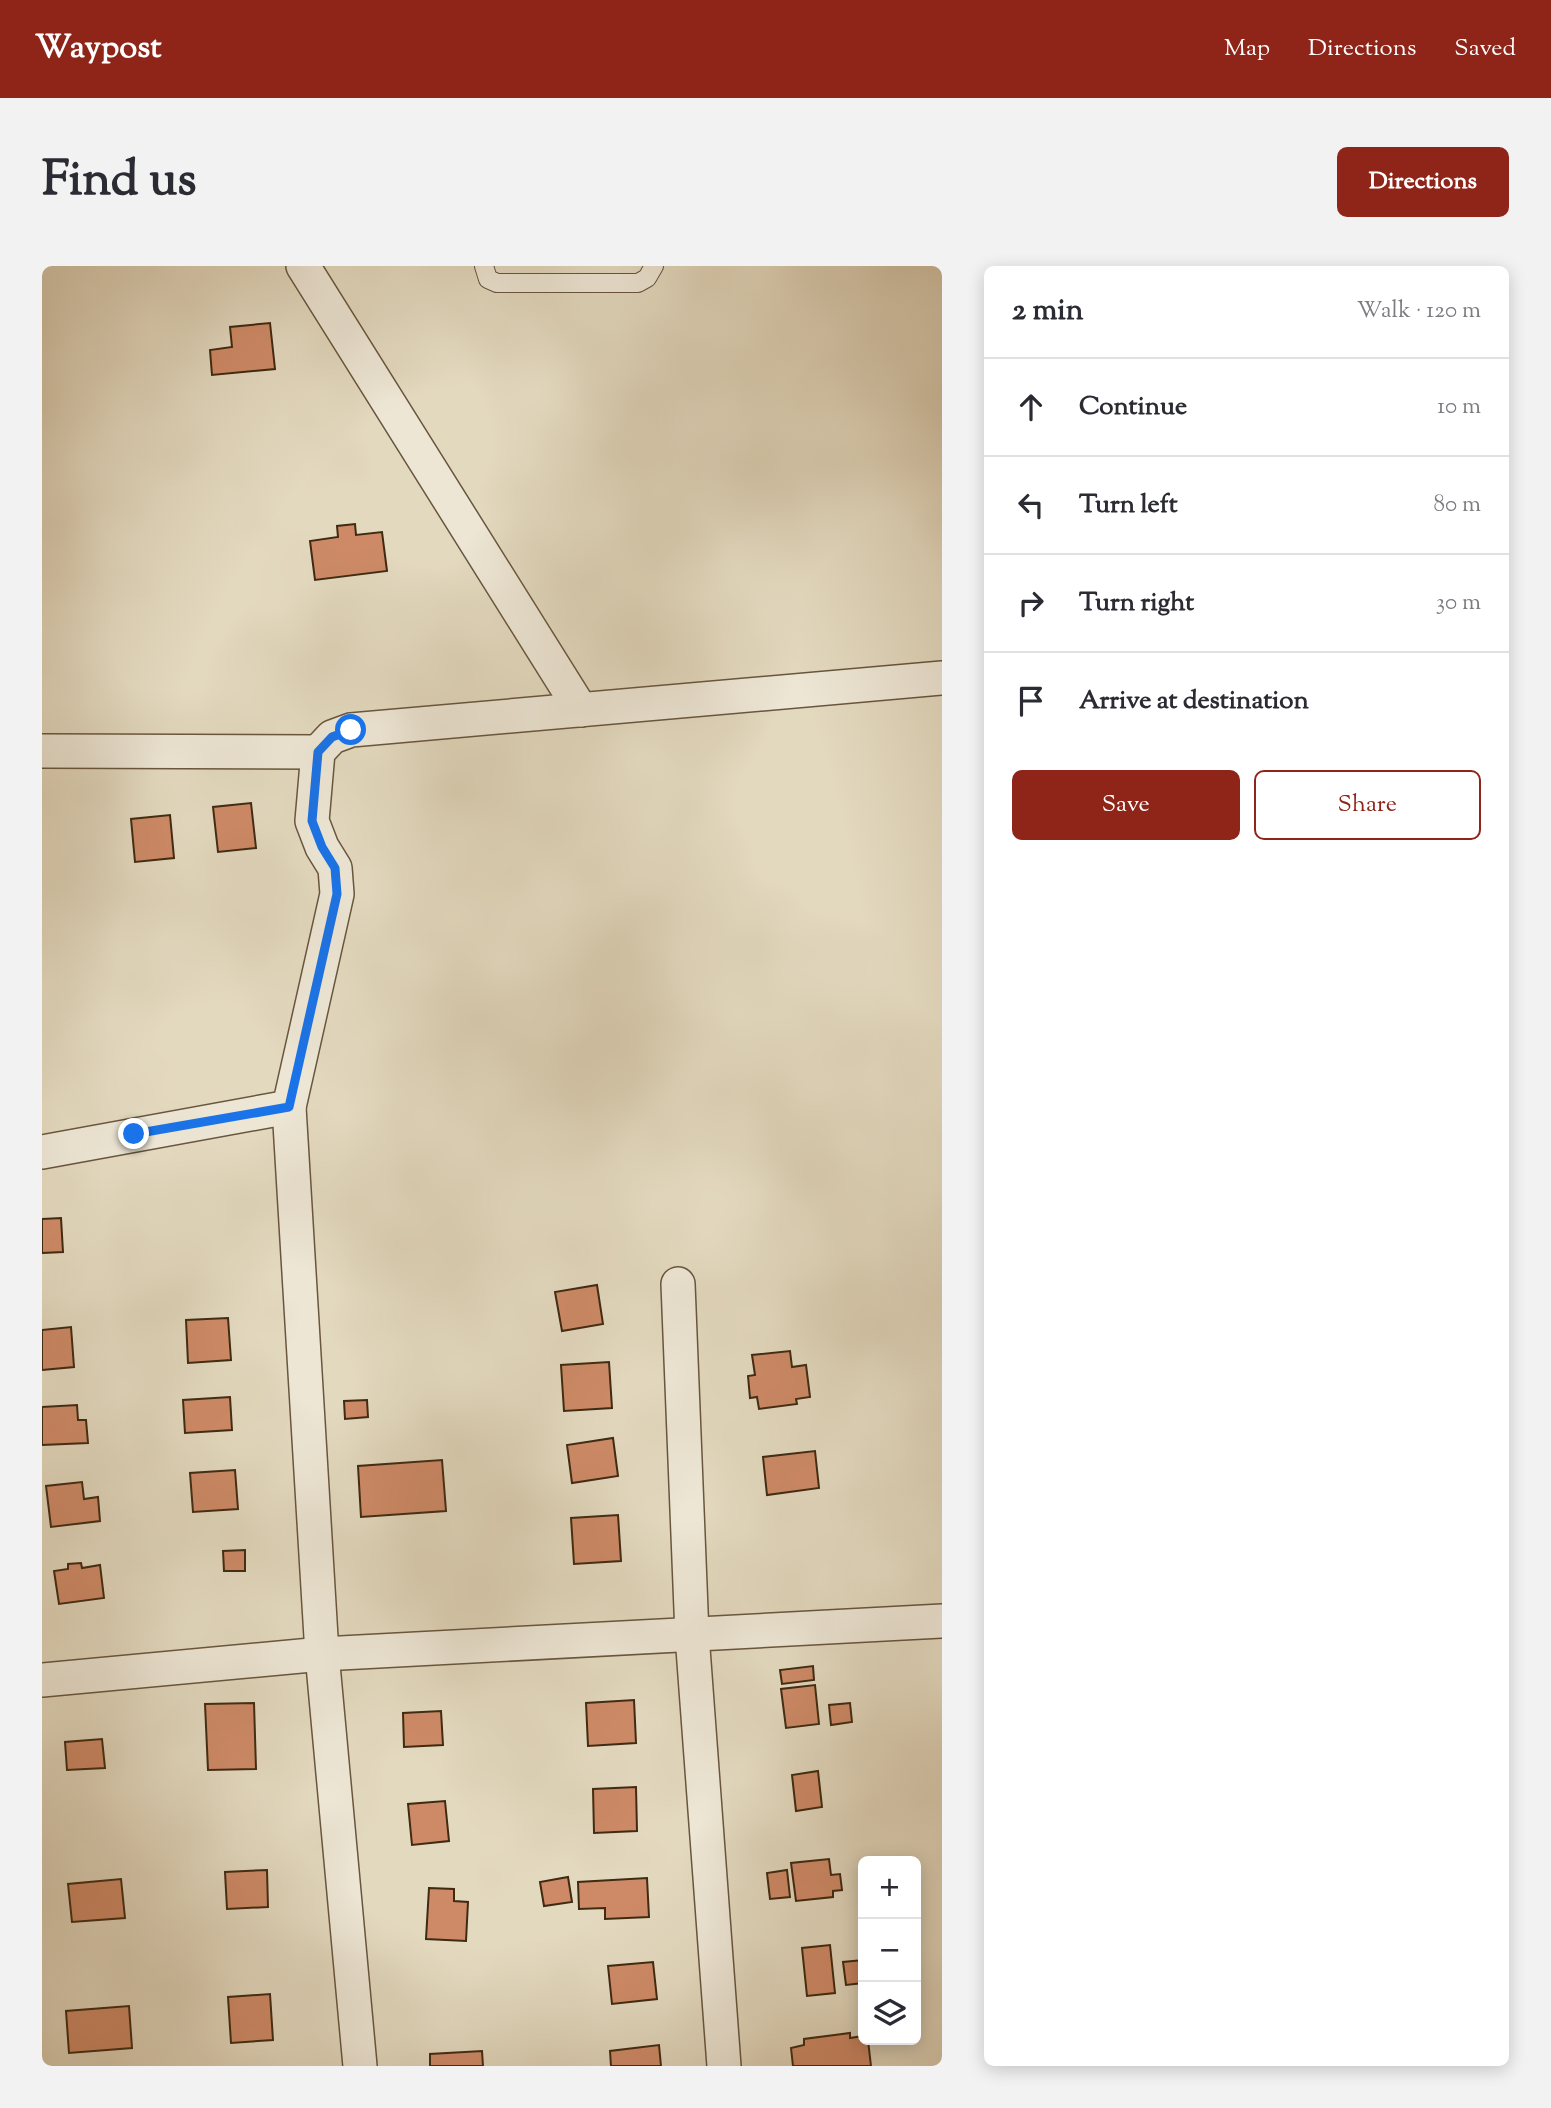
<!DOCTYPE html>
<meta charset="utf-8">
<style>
:root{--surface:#fff;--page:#f2f2f3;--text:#2b2b33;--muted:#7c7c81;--line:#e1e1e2;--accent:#8f2418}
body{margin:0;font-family:"Sorts Mill Goudy",serif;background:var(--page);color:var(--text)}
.controls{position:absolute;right:21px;bottom:21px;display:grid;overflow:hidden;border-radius:10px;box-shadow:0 4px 18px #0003}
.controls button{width:63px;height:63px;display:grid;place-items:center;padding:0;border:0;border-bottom:2px solid var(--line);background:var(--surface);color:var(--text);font:35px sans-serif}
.stop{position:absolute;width:21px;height:21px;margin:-16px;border:5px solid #1a73e8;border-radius:50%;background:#fff}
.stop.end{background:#1a73e8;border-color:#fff;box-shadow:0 2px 7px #0008}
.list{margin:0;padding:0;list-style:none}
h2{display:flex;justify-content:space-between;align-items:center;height:91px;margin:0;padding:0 28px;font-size:30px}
h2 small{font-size:23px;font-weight:400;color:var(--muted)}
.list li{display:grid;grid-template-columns:46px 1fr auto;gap:21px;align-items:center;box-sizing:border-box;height:98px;padding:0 28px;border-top:2px solid var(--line)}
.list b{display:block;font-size:26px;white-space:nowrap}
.list em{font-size:23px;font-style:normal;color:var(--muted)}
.actions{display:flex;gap:14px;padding:21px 28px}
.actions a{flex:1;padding:16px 0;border:2px solid var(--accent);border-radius:10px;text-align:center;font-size:24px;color:var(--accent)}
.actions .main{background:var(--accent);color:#fff}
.icon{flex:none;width:38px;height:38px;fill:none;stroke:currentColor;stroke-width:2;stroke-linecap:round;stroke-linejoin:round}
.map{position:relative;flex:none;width:900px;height:1800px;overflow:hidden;border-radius:10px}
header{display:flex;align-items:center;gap:42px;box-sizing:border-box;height:98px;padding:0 35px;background:var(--accent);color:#fff}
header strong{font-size:33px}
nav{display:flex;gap:38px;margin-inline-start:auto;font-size:24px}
.intro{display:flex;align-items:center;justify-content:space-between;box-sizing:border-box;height:168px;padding:0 42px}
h1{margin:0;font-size:49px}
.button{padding:18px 32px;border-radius:10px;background:var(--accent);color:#fff;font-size:24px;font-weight:700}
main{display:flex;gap:42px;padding:0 42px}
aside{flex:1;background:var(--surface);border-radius:10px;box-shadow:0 4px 18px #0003}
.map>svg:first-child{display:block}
</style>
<header>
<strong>Waypost</strong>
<nav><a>Map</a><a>Directions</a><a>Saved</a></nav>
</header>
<div class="intro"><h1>Find us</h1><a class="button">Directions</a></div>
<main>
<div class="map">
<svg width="900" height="1800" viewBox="0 0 900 1800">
<rect width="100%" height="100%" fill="#e3d9bf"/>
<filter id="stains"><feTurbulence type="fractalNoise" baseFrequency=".00286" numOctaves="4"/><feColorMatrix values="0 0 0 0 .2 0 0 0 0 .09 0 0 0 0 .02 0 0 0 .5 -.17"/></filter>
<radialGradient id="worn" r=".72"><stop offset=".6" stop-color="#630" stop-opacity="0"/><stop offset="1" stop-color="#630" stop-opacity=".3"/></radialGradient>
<g fill="#ce8a67" stroke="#3f2a12" stroke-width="2">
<path d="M228 57 233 103 170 109 168 84 190 81 188 61Z"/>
<path d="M313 258 314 269 340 266 345 305 273 314 268 275 296 271 295 260Z"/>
<path d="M209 537 214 582 176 586 171 541Z"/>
<path d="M128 549 132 592 93 596 89 553Z"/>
<path d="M19 952 21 986 0 987V953Z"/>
<path d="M555 1019 561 1058 520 1065 513 1026Z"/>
<path d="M186 1052 189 1094 146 1097 144 1054Z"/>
<path d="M29 1061 32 1101 0 1104V1064Z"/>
<path d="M748 1085 750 1101 764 1099 768 1131 754 1133 755 1138 717 1143 715 1131 708 1132 706 1110 713 1109 710 1089Z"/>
<path d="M567 1096 570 1142 522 1145 519 1099Z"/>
<path d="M188 1131 190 1164 143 1167 141 1134Z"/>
<path d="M325 1134 326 1151 303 1153 302 1135Z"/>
<path d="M35 1139 36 1154H44L46 1177 0 1179V1141Z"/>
<path d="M571 1172 576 1210 530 1217 525 1179Z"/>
<path d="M773 1185 777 1222 725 1229 721 1191Z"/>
<path d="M400 1194 404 1245 319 1251 316 1200Z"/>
<path d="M193 1204 196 1243 151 1246 148 1207Z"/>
<path d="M40 1216 42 1233 56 1231 58 1255 9 1261 4 1220Z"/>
<path d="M576 1249 579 1295 532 1298 529 1252Z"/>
<path d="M203 1284V1305H182L181 1285Z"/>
<path d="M39 1297 40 1302 58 1299 62 1332 17 1338 12 1305 26 1303V1298Z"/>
<path d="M771 1400 772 1414 740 1418 738 1404Z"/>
<path d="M773 1419 777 1458 744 1462 739 1423Z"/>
<path d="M592 1434 594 1477 546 1480 544 1437Z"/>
<path d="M212 1437 214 1503 166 1504 163 1438Z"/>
<path d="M808 1437 810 1456 789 1459 787 1439Z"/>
<path d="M399 1445 401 1479 362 1481 361 1447Z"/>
<path d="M60 1473 63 1502 25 1504 23 1476Z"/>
<path d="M776 1505 780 1541 754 1545 750 1509Z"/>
<path d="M594 1521 595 1565 552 1567 551 1523Z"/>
<path d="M403 1535 407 1575 370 1579 366 1538Z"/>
<path d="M787 1593 789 1609 798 1608 800 1624 791 1625V1631L754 1635 749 1597Z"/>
<path d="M225 1604 226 1641 185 1643 183 1606Z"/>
<path d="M745 1604 748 1631 728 1633 725 1607Z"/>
<path d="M526 1611 530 1636 502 1640 498 1616Z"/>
<path d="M605 1612 607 1651 563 1653V1642L537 1643 536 1616Z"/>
<path d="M79 1613 83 1652 30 1656 26 1618Z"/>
<path d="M387 1622 412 1623V1635L426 1636 424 1675 384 1673Z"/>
<path d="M788 1679 793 1727 765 1730 760 1682Z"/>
<path d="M821 1694V1717L804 1719 801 1696Z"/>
<path d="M611 1696 615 1733 570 1738 566 1700Z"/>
<path d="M228 1728 231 1774 189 1777 186 1731Z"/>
<path d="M87 1740 90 1782 27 1787 24 1745Z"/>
<path d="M808 1767V1772L821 1770V1774H826L829 1800H751L749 1782 762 1779V1773Z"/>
<path d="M617 1779 619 1800H569L568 1785Z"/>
<path d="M440 1785 441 1800H388V1788Z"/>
</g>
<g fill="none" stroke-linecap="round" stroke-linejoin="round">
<g stroke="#68563d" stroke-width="20">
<path id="service" d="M442 0 446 13 455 17H596L605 12 612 0"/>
</g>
<g stroke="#68563d" stroke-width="36">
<g id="minor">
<path d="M261 0 539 444"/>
<path d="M0 485 276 486"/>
<path d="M247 841 280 1388 318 1800"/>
<path d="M0 886 247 841 295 628 293 602 280 581 270 555 276 486 290 471 309 464 900 412"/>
<path d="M636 1018 650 1369 682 1800"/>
<path d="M0 1414 280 1388 900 1355"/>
</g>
</g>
<use href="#service" stroke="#ede6d5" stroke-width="18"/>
<use href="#minor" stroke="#ede6d5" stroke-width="33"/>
</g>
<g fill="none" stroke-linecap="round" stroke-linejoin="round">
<path stroke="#1a73e8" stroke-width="9" d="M92 868 247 841 295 628 293 602 280 581 270 555 276 486 290 471 309 464"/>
</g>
<rect width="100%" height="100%" filter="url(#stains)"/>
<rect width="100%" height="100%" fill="url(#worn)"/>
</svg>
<div class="controls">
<button>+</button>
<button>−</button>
<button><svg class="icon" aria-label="layers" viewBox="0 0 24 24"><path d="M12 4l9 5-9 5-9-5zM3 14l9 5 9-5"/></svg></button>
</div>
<div class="stop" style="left:309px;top:464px"></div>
<div class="stop end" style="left:92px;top:868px"></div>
</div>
<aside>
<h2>2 min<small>Walk · 120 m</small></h2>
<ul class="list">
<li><svg class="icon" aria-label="ahead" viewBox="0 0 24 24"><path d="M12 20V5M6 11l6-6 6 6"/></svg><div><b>Continue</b></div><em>10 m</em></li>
<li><svg class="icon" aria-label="left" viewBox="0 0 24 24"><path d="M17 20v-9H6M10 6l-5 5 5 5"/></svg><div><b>Turn left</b></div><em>80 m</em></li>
<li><svg class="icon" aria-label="right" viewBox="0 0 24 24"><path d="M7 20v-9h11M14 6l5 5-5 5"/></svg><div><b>Turn right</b></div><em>30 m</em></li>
<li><svg class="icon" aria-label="arrive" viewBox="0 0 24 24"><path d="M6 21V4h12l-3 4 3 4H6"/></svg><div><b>Arrive at destination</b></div></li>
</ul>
<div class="actions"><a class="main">Save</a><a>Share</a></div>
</aside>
</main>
